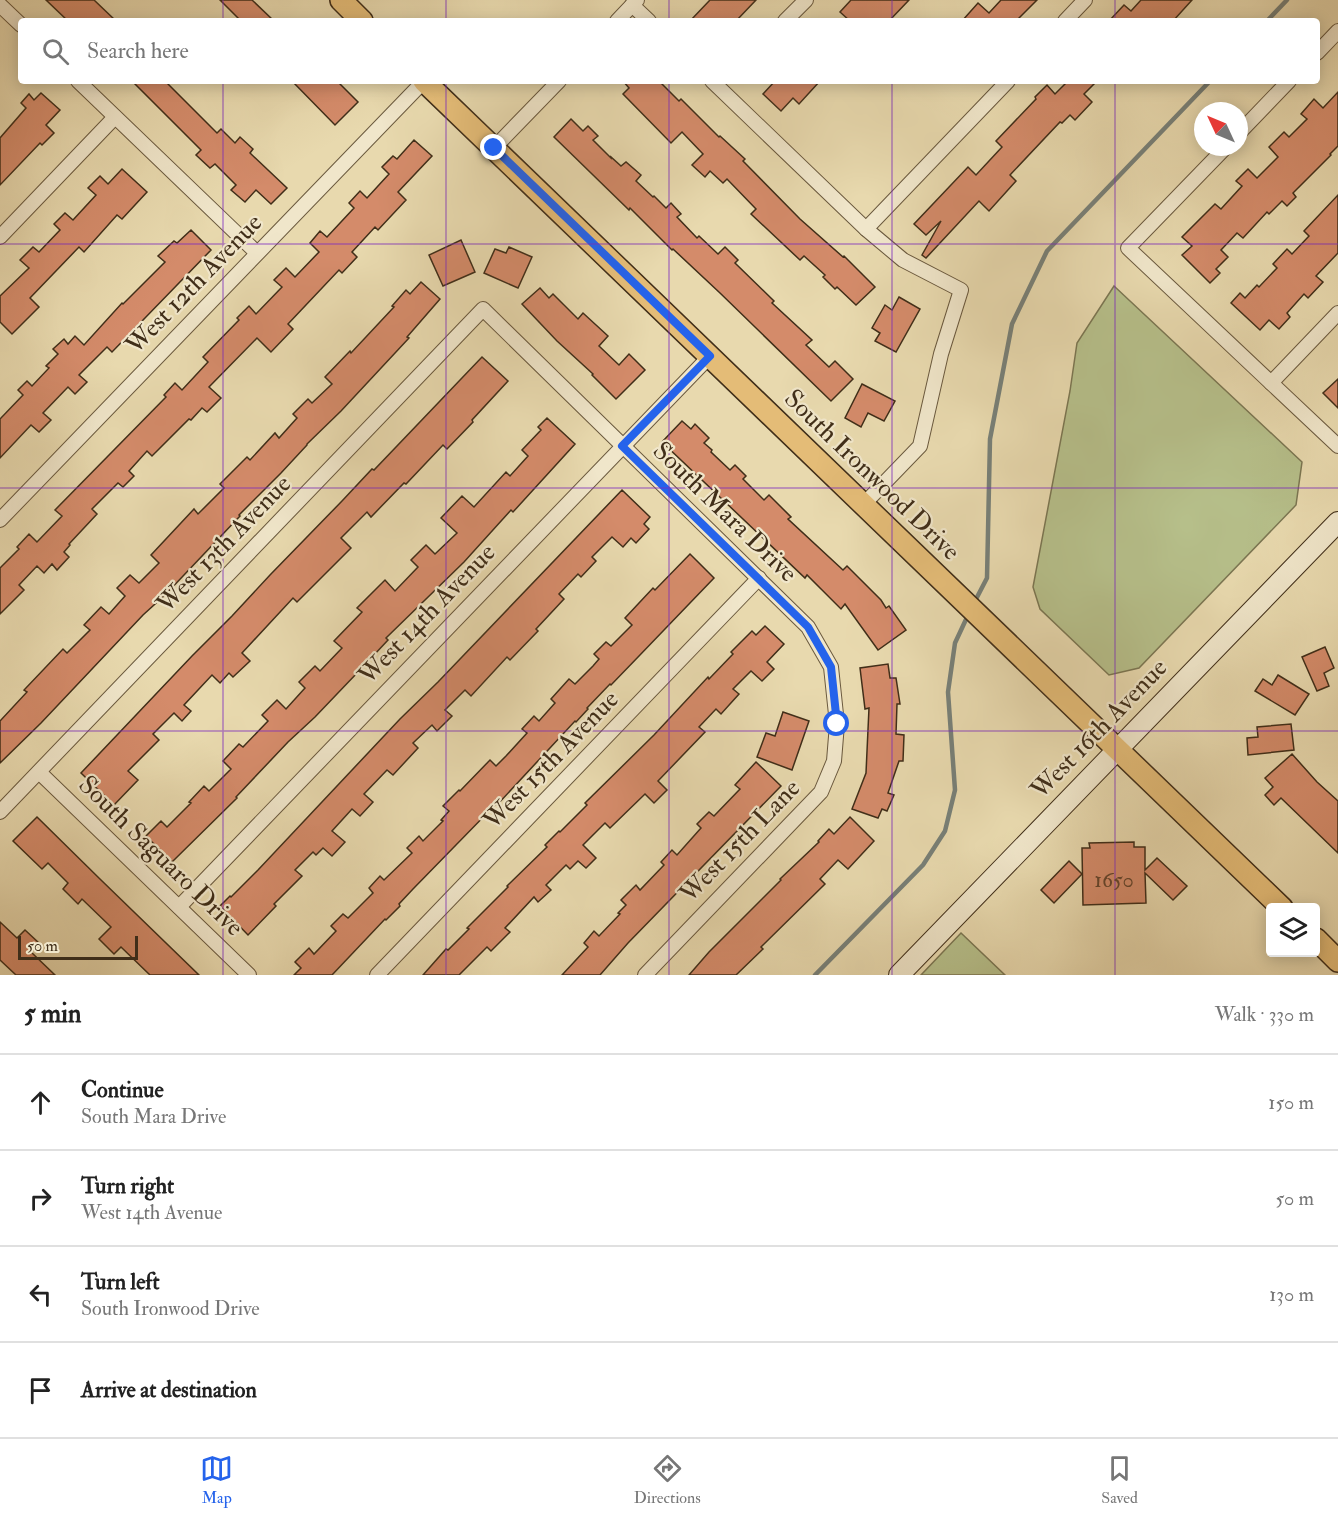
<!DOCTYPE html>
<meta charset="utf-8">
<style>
:root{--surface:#fff;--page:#f6f6f6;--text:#222;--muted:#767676;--line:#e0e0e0;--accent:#2563eb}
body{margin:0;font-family:"IM FELL Double Pica",serif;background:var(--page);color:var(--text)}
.controls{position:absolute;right:18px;bottom:18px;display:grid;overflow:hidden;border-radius:6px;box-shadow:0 3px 15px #0003}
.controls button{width:54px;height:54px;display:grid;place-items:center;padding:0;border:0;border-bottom:2px solid var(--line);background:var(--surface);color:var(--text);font:30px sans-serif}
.compass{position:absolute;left:1194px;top:102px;width:54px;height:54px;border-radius:50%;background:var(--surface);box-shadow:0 3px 15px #0003;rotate:314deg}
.scale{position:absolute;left:18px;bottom:15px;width:120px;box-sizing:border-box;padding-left:6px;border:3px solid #402e19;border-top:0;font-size:16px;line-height:21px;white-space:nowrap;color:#402e19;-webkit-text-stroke:4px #f0e6ca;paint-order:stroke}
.stop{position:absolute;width:18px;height:18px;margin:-14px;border:4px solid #2563eb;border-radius:50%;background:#fff}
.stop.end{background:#2563eb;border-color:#fff;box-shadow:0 2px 6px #0008}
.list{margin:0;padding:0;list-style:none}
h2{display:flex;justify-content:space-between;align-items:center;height:78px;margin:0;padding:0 24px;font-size:26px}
h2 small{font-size:20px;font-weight:400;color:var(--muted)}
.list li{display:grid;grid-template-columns:39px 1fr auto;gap:18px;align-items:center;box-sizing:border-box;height:96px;padding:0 24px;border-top:2px solid var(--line)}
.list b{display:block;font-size:22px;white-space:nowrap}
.list p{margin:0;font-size:20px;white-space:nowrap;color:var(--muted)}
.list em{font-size:20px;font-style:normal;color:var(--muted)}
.icon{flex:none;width:33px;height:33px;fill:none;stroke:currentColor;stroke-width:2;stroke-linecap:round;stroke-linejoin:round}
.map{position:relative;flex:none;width:1338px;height:975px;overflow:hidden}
.search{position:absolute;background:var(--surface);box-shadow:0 3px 15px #0003;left:18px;right:18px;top:18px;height:66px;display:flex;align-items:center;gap:15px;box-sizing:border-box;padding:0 21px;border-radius:6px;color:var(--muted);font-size:22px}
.sheet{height:462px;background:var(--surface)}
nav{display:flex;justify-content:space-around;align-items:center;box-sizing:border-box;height:84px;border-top:2px solid var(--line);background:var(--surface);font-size:16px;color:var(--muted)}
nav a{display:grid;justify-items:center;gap:3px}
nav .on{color:var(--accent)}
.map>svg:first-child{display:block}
</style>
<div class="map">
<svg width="1338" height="975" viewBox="0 0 1338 975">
<rect width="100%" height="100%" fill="#e8d9ae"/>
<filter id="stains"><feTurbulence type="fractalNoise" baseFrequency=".00333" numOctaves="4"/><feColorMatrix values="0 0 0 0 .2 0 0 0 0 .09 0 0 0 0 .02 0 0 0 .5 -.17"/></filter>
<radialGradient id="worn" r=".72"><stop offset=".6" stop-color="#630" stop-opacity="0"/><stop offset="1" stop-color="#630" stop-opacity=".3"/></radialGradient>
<g fill="#b6bf8a" stroke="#7b7652" stroke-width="1.5">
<path d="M1114 286 1302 462 1296 505 1139 668 1109 675 1040 609 1033 587 1070 391 1077 343Z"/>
<path d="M961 933 1005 975H921Z"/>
</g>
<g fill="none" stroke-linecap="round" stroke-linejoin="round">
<g stroke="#788078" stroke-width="4.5">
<path d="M1267 21 1287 0"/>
<path d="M974 603 987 578 990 439 1012 324 1047 251 1210 81"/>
<path d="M815 975 923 865 945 831 955 790 948 692 955 643 969 613"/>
</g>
</g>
<g fill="#d48b6a" stroke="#402e19" stroke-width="1.5">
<path d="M46 0H94L116 21H68Z"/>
<path d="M220 0H252L274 21H241Z"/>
<path d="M710 0H756L736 21H690Z"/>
<path d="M851 0H909L889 21H850L840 12Z"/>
<path d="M1001 0H1037L1016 21H962L978 3 989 13Z"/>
<path d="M1141 0H1192L1173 21H1109L1124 5 1131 11Z"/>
<path d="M132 81H165L217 133 221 129 235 143 240 137 253 149 250 153 287 188 271 204 256 190 245 202 231 190 236 185 215 164 210 168 196 155 201 150Z"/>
<path d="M292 81H337L358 102 335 125Z"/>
<path d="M623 81H659L679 101 681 99 719 137 720 136 745 159 743 161 800 219 843 257 844 256 875 287 856 305 837 287 835 289 823 277 825 275 804 256 800 260 751 214 756 209 727 179 723 183 710 171 705 177 692 165 703 154 682 132 671 143 623 94 629 88Z"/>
<path d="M775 81H820L799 104 793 98 781 111 763 94Z"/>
<path d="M1068 81H1097L1084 94 1092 102 1075 120 1070 115 1062 123 1060 122 1010 175 1016 181 989 211 979 201 926 258 922 255 941 221 926 235 914 224 968 167 976 175 1002 147 996 141 1036 99 1035 97 1047 85 1055 94Z"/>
<path d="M1338 92V146L1330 154 1331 155 1293 193 1296 197 1287 206 1282 201 1269 214 1267 212 1243 238 1237 233 1221 250 1228 257 1216 269 1220 273 1210 283 1182 255 1192 246 1182 237 1215 204 1221 209 1242 186 1236 181 1248 169 1257 178 1278 157 1269 147 1284 132 1289 137 1307 119 1301 114 1314 99 1323 108Z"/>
<path d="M41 93 60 110 46 125 54 133 42 145 40 143 0 185V138L26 108 21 103 29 94 34 100Z"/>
<path d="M571 119 583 131 588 126 598 136 593 140 611 158V157L621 166 626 162 641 175 636 181 653 197 654 196 666 208 671 203 681 214 677 217 697 238 699 236 718 254 725 247 738 260 735 263 774 301 772 303 812 340 806 345 829 367 835 361 853 379 831 401 720 293 673 249 672 250 630 208 629 210 554 137Z"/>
<path d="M414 140 432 156 398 192 406 200 378 230 375 227 352 252 357 257 342 273 339 270 288 324 293 329 271 352 257 338 209 387 221 398 207 412 202 408 191 420 189 419 152 456 147 451 129 471 134 476 123 487 118 483 92 509 97 514 69 544 70 545 64 552 69 557 57 570 52 564 44 573 37 566 19 585 24 590 0 614V568L19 549 17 547 29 534 37 542 62 516 55 510 166 397 164 395 175 383 182 390 208 362 203 357 239 320 237 318 249 306 256 314 282 287 274 280 286 268 295 277 319 252 310 243 320 231 327 237 354 208 349 203 360 191 367 198 389 174 382 167 393 156 397 159Z"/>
<path d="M122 169 147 192 122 219 117 215 84 252 79 247 30 298 39 307 12 334 0 322V296L29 268 20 260 33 247 39 252 60 230 54 224 65 213 73 220 96 195 88 188 100 176 108 184Z"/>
<path d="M1338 195V253L1316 276 1323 282 1308 298 1304 294 1287 313 1290 317 1279 329 1269 320 1260 330 1231 303 1240 293 1245 298 1257 285 1259 287 1277 268 1273 264 1287 249 1292 254 1309 236 1304 231Z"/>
<path d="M191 230 211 250 112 352 107 347 79 375 87 382 75 394 68 387 43 413 51 420 39 432 31 425 0 458V419L23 395 18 390 27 381 32 386 49 368 46 366 58 354 53 349 64 339 68 344 75 336 84 345 122 303 123 304 165 262 158 256 174 241 177 243Z"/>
<path d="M461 240 475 272 443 286 429 255Z"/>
<path d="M509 247 532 257 518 288 484 273 495 249 506 253Z"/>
<path d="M421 282 440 299 407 337 409 338 341 411 307 444V445L281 473 239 515 240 516 165 595 143 615 41 723 0 763V721L27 692 24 690 63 649 67 653 90 630 84 625 101 607 109 614 125 596 117 588 130 575 139 583 159 563 151 555 194 509 198 514 224 488 220 484 247 457 250 460 275 433 279 438 297 418 293 414 308 399 312 403 332 384 325 377 350 351 351 353 394 307 392 306 406 290 410 294Z"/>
<path d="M540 288 549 298 553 294 578 319 583 313 608 336 599 346 619 365 629 354 645 370 616 399 592 375 593 374 557 341 522 304Z"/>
<path d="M899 297 920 309 896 352 875 341 880 333 872 328 885 305 892 310Z"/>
<path d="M482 357 508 381 472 420 473 422 447 449 443 445 406 484 404 483 371 517 367 512 341 538 351 548 297 602 293 598 242 653 250 661 233 677 229 673 220 683 212 675 184 705 191 711 182 721 174 713 153 734 159 740 128 771 138 780 114 805 81 773 192 656 232 616 270 575 342 501 372 469 374 470Z"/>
<path d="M1338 379V408L1323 393Z"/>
<path d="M862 384 895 401 884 421 868 413 861 427 845 418Z"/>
<path d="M547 418 575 444 513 512 511 510 464 562 386 638 388 640 358 672 315 717 288 742 236 797 237 798 172 862 146 836 161 821 167 827 191 803 189 802 204 786 209 791 231 769 223 761 239 744 243 747 268 721 262 715 277 700 286 709 305 688 299 682 315 666 320 671 342 648 334 641 362 612 357 608 385 580 395 591 418 567 411 560 426 545 435 554 457 533 441 518 462 496 474 507 506 472 510 476 528 456 522 450 541 430 538 427Z"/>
<path d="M682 421 691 429 695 424 709 438 704 443 712 450 711 452 730 470 735 465 746 476 743 479 764 500 769 495 791 517 788 519 843 570 847 566 881 600 886 608 889 606 906 630 878 650 845 604 841 609 807 575 805 578 662 442Z"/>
<path d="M622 490 650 517 644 524 649 529 636 543 631 538 623 547 612 537 592 557 596 561 581 577 578 574 559 594 564 599 536 629 538 631 510 660 507 657 471 696 465 690 445 710 452 716 437 731 432 725 413 743 418 748 393 775 387 770 364 794 373 802 360 816 352 809 332 831 345 842 332 856 323 848 316 855 313 852 295 870 302 876 274 904 276 906 248 935 220 906 230 896 231 897 258 870 400 719 438 682Z"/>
<path d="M690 554 714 578 639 656 611 685 610 684 587 708 588 709 576 722 575 721 497 805 496 804 413 889 399 904 400 906 386 920 385 919 332 975H294L301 968 295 962 309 948 314 954 336 931 331 926 343 914 348 918 373 893 369 888 380 876 384 880 412 853 407 848 419 836 423 841 443 821 441 820 449 811 443 806 459 790 460 791 490 760 496 766 506 756 527 733 522 729 534 716 539 721 555 703 551 699 569 679 575 684 593 666 599 659 594 654 606 642 611 646 632 625 625 618 653 588 655 590Z"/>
<path d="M765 626 784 644 767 662 774 669 762 681 751 671 733 689 739 694 721 714 716 709 699 727 705 732 658 781 667 790 654 803 645 794 610 828 605 823 583 845 596 858 586 868 578 861 570 869 566 865 546 885 551 890 538 902 534 897 505 928 510 932 491 951 487 947 459 975H423L446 949 448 950 469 929 467 928 508 887 507 886 547 847 545 845 559 831 560 832 587 805 585 803 654 735 708 677 709 679 733 654 731 652 752 631 756 635Z"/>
<path d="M1325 647 1334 668 1324 673 1329 686 1317 691 1302 657Z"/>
<path d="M888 664 890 678H896L900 704H897L896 734 904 735 903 761H899L888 793 894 795 887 811 882 809 878 818 852 809 866 773 869 708 865 709 860 668Z"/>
<path d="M1278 675 1309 694 1295 715 1255 691 1263 679 1272 685Z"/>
<path d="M783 712 809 721 792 770 757 757 766 733 775 736Z"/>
<path d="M1291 724 1294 750 1248 755 1247 738 1258 737 1257 727Z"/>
<path d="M1292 754 1317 782 1338 801V853L1281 798 1274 805 1265 795 1273 787 1265 778Z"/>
<path d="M756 762 781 786 628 943 600 975H562L588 947 584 943 594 931 599 936 620 914 618 913 626 905 621 900 636 885 640 890 664 865 661 862 672 850 677 855 701 828 697 824 709 812 714 816 740 789 735 785Z"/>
<path d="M37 817 101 880 199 975H150L121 947 114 954 99 939 111 927 82 899 78 904 63 889 68 883 48 863 42 869 13 841Z"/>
<path d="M850 817 874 841 848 869 838 860 820 879 825 884 761 947 763 949 736 975H689L709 952 781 880 780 879 819 842 818 841 829 829 834 834Z"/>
<path d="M1134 842V847H1145V870L1157 858 1187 886 1173 900 1145 873 1146 903 1083 905 1082 848H1090L1089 843Z"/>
<path d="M1069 861 1082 874 1054 903 1041 890Z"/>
<path d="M0 922 17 938 25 930 39 943 31 952 55 975H16L0 960Z"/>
</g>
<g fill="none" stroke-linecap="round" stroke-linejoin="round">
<g stroke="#6a593e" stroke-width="16">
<g id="street">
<path d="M0 5 21 25"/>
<path d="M632 5 649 21"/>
<path d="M617 21 637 0"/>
<path d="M785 21 806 0"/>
<path d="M1065 21 1085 0"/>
<path d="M1317 53 1338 31"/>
<path d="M78 81 257 253"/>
<path d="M712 81 866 229 903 260 961 290 941 354 920 446 863 505"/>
<path d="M1239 133 1289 81"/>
<path d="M1226 147 1128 248 1338 446"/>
<path d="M494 148 559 81"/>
<path d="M866 229 1008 81"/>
<path d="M0 237 115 117"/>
<path d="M1271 383 1338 313"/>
<path d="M0 520 424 81"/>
<path d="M39 772 249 975"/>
<path d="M0 812 483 309 808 627 831 667 837 724 834 761 821 792 645 975"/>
<path d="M179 907 710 356"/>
<path d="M377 975 759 578"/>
</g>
</g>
<g stroke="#402e19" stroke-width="22">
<path id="secondary" d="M899 975 1338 522"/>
</g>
<g stroke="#402e19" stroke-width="24">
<g id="primary">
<path d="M341 0 362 21"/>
<path d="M424 81 1282 908"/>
<path d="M1316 939 1338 961"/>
</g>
</g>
<use href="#street" stroke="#f0e6ca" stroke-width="14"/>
<use href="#secondary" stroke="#f0e6ca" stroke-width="20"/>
<use href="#primary" stroke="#e4bc77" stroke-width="21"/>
</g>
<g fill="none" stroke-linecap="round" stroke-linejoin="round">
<path stroke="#2563eb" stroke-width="8" d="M494 148 710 356 622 446 808 627 831 667 837 724"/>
</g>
<path fill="none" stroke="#7b2cbf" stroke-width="1.5" stroke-opacity="0.55" d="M223 0V21M446 0V21M669 0V21M892 0V21M1115 0V21M223 81V975M446 81V975M669 81V975M892 81V975M1115 81V975M0 244H1338M0 488H1338M0 731H1338"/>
<g text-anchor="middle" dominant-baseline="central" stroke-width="4.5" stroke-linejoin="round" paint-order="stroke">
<g font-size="22" fill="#65452d">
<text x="1114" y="880">1650</text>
</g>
<g font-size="26" fill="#402e19" stroke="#f0e6ca">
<text transform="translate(194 284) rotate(-46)">West 12th Avenue</text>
<text transform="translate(872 475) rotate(44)">South Ironwood Drive</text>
<text transform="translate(725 512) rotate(44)">South Mara Drive</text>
<text transform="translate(224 544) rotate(-46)">West 13th Avenue</text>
<text transform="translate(427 614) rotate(-46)">West 14th Avenue</text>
<text transform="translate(1099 729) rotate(-46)">West 16th Avenue</text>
<text transform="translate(551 760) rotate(-46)">West 15th Avenue</text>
<text transform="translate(740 841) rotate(-46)">West 15th Lane</text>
<text transform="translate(161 856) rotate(44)">South Saguaro Drive</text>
</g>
</g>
<rect width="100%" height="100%" filter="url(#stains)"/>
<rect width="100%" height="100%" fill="url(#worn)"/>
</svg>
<div class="controls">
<button><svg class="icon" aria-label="layers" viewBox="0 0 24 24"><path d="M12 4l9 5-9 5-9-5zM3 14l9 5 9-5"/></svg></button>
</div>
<svg class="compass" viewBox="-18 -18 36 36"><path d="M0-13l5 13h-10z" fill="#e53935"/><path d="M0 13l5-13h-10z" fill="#767676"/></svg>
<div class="scale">50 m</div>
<div class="stop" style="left:837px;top:724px"></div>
<div class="stop end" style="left:494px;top:148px"></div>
<div class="search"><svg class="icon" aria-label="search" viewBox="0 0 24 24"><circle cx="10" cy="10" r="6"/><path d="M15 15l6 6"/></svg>Search here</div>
</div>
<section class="sheet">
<h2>5 min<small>Walk · 330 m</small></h2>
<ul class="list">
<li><svg class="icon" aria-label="ahead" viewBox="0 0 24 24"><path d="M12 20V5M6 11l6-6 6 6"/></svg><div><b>Continue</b><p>South Mara Drive</p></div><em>150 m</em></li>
<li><svg class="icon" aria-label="right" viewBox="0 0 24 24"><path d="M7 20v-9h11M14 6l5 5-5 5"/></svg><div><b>Turn right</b><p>West 14th Avenue</p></div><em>50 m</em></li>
<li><svg class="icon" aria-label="left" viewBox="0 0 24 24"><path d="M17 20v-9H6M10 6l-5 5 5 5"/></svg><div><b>Turn left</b><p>South Ironwood Drive</p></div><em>130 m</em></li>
<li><svg class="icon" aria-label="arrive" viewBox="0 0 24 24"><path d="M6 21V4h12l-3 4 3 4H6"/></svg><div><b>Arrive at destination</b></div></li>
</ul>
</section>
<nav>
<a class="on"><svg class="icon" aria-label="map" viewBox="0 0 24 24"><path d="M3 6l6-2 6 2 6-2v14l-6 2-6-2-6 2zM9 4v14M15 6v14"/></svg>Map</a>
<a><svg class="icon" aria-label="directions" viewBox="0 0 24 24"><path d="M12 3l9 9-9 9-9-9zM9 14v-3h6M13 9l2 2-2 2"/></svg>Directions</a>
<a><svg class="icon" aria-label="saved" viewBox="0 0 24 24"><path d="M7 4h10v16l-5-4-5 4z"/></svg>Saved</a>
</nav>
